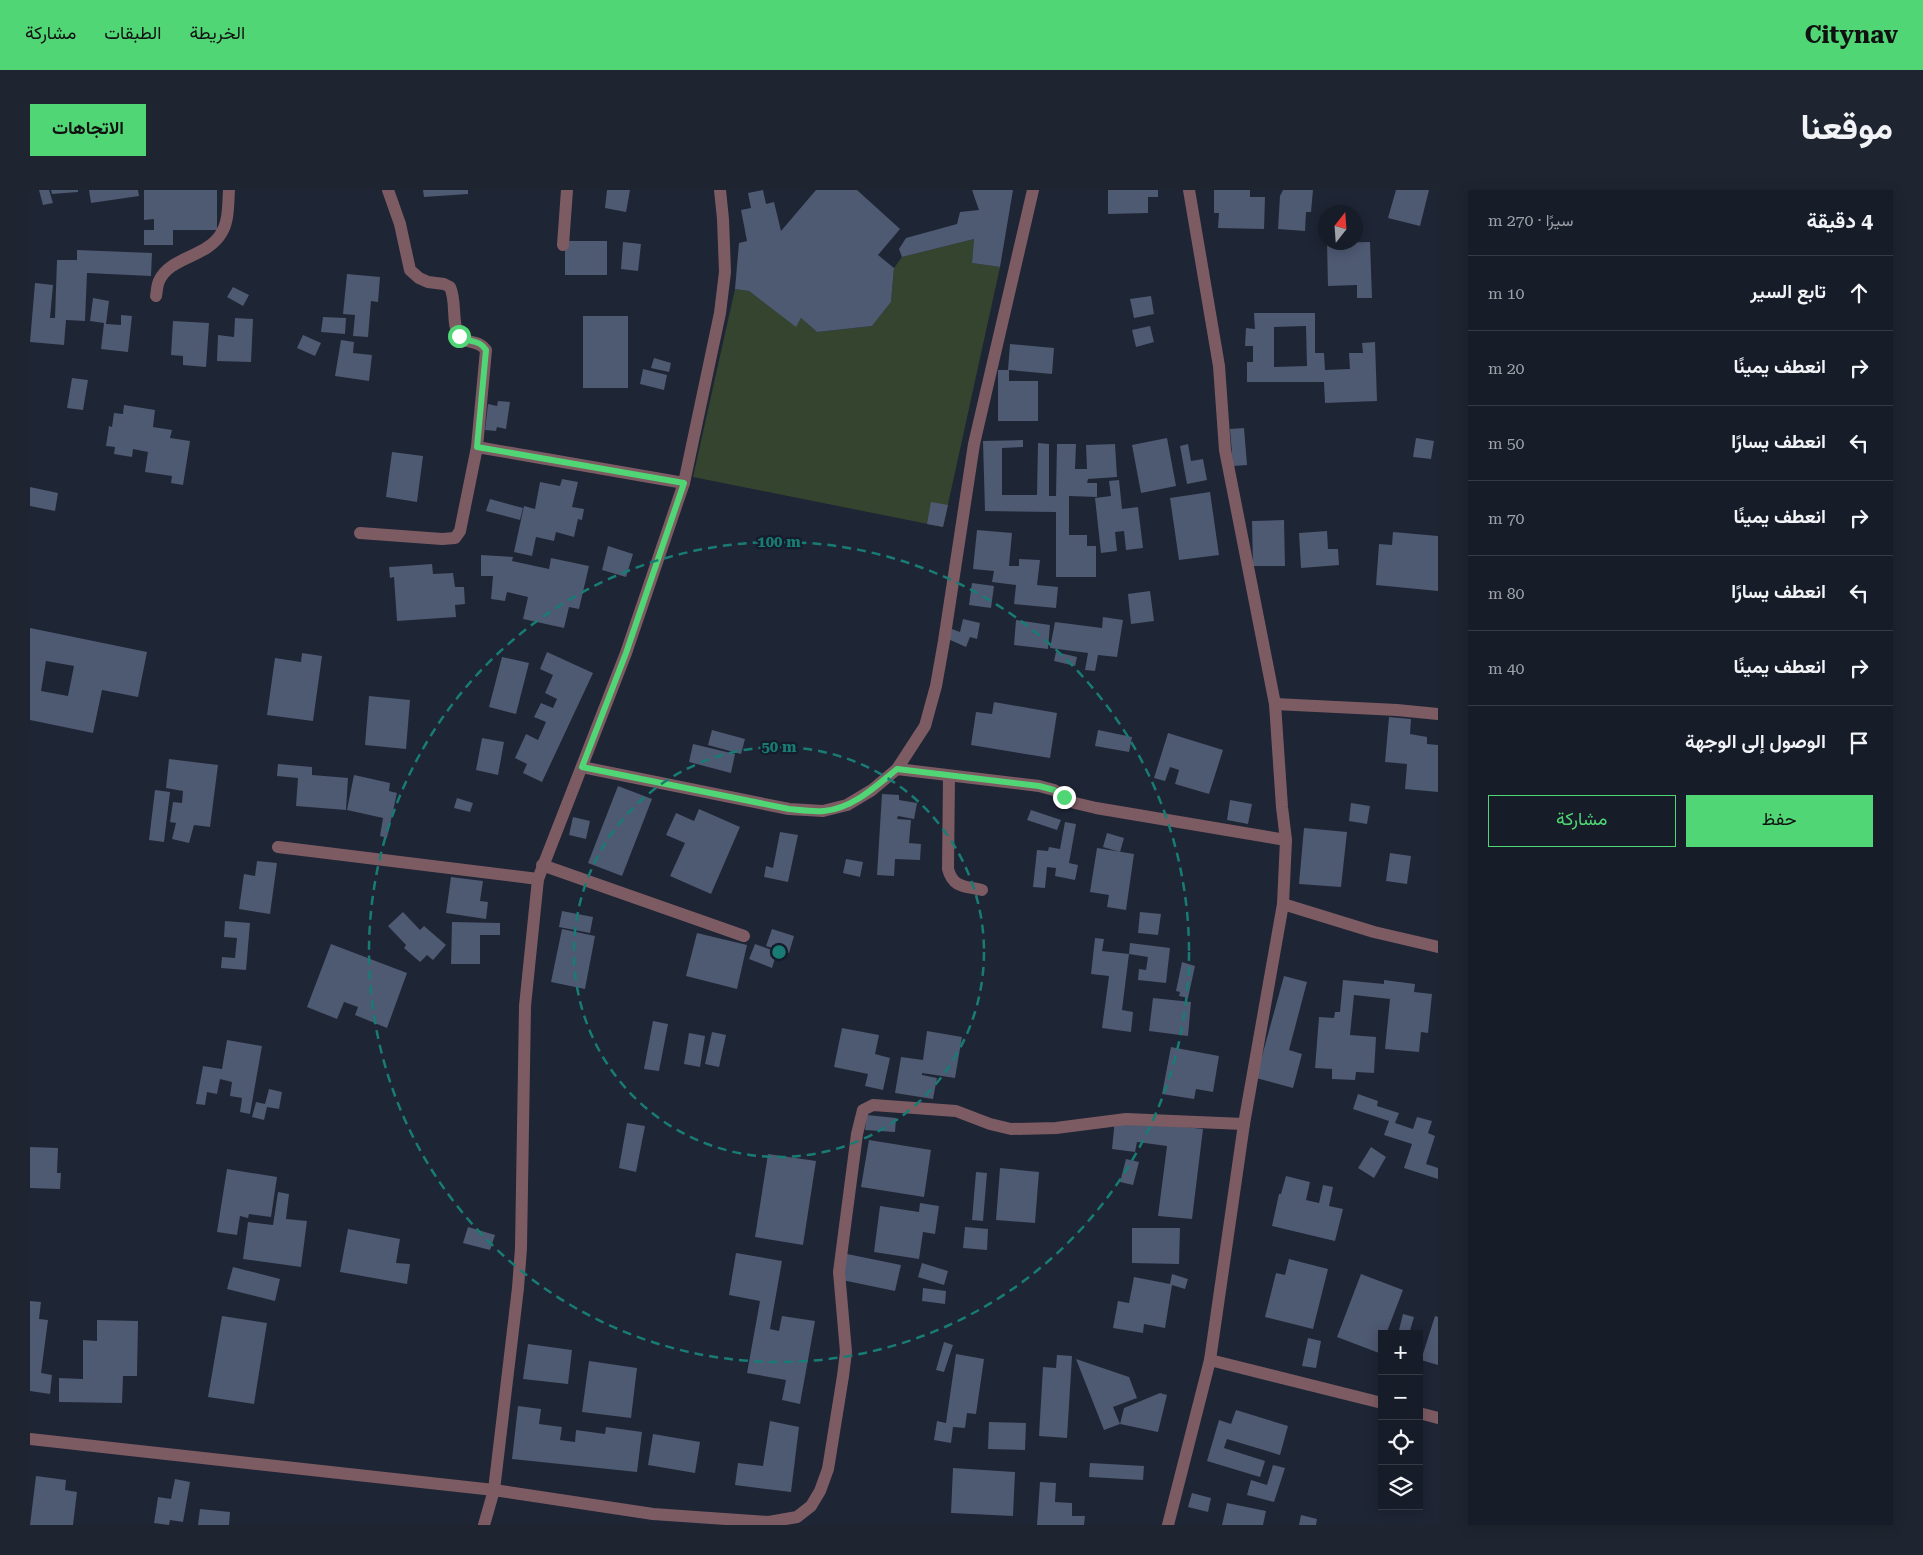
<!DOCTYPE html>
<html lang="ar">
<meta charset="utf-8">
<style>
:root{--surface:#161c28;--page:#1f2530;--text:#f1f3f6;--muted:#9ea1a8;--line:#353a45;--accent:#50d674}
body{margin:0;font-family:"Roboto Serif",Vazirmatn,serif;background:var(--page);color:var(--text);direction:rtl}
.controls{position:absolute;right:15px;bottom:15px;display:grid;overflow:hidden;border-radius:0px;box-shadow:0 2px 12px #0003}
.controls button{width:45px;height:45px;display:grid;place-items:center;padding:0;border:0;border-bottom:1px solid var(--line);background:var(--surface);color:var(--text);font:25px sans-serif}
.compass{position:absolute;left:1288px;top:15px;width:45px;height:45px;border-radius:50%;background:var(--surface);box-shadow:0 2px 12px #0003;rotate:17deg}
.stop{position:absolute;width:15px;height:15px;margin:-11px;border:4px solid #50d674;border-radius:50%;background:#fff}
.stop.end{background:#50d674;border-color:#fff;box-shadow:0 1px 5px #0008}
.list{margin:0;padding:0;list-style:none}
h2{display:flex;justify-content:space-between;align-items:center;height:65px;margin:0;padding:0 20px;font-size:21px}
h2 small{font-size:16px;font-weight:400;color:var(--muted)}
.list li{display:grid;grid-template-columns:32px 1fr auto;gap:15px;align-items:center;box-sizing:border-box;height:75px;padding:0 20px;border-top:1px solid var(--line)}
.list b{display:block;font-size:19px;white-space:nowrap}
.list em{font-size:16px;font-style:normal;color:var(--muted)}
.actions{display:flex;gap:10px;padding:15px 20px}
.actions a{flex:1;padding:11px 0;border:1px solid var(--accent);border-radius:0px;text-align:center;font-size:18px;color:var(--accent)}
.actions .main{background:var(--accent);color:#111}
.icon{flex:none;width:28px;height:28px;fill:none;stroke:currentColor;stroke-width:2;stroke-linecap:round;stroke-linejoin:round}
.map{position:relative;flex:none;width:1408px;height:1335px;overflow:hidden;direction:ltr;border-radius:0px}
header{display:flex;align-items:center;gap:30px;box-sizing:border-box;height:70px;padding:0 25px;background:var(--accent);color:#111}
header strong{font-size:24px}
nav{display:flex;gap:28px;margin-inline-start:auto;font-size:18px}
.intro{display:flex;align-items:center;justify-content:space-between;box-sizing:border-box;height:120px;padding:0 30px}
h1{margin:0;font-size:35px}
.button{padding:12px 22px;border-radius:0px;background:var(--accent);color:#111;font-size:18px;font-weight:700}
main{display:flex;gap:30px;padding:0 30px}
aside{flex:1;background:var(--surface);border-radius:0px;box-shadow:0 2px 12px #0003}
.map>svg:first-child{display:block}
</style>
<header>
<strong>Citynav</strong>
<nav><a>الخريطة</a><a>الطبقات</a><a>مشاركة</a></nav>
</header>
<div class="intro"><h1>موقعنا</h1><a class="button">الاتجاهات</a></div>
<main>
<aside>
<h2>4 دقيقة<small>سيرًا · 270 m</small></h2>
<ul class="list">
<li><svg class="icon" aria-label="ahead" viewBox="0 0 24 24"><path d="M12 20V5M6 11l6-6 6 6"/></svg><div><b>تابع السير</b></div><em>10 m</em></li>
<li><svg class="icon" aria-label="right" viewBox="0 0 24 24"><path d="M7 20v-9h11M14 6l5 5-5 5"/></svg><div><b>انعطف يمينًا</b></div><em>20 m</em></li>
<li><svg class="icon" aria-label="left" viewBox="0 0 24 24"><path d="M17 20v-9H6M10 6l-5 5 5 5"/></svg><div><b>انعطف يسارًا</b></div><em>50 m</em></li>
<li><svg class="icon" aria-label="right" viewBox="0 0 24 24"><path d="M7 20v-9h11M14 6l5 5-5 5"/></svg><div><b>انعطف يمينًا</b></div><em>70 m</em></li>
<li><svg class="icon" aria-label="left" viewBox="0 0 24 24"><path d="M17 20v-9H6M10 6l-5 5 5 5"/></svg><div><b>انعطف يسارًا</b></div><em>80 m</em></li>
<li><svg class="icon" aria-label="right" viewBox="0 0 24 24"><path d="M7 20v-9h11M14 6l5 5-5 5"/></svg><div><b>انعطف يمينًا</b></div><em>40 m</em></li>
<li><svg class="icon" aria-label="arrive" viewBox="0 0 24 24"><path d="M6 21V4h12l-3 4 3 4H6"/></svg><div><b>الوصول إلى الوجهة</b></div></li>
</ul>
<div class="actions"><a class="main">حفظ</a><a>مشاركة</a></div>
</aside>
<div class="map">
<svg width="1408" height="1335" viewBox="0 0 1408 1335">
<rect width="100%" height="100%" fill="#1e2535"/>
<path fill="#35442f" d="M944 49 942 73 970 77 913 337 663 287 705 99 719 101 766 136 771 128 787 142 842 136 861 112 864 78 872 67Z"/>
<g fill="#4e5972" fill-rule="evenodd">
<path d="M9 0H19L23 13 13 15Z"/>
<path d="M21 0H48V2L22 4Z"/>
<path d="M59 0H108L109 6 61 13Z"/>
<path d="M114 0H187V40H143V55H114V40H124V29L114 30Z"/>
<path d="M393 0H438V4L394 7Z"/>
<path d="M577 0H600L596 22 575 18Z"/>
<path d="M733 0 736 14 744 12 751 41 786 0H827L870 39 848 65 864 78 861 112 842 136 787 142 771 128 766 137 719 101 705 99 709 53 717 51 711 20 721 18 718 3Z"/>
<path d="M942 0H983L970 77 942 73 944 49 872 67 869 59 876 48 927 34 930 22 949 20Z"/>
<path d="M1078 0H1128V7H1118V23L1078 24Z"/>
<path d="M1184 0H1220V7H1235L1234 39 1188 38 1189 23H1184Z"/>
<path d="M1253 0H1283L1281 22H1276L1275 41 1248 39 1250 6Z"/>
<path d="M1366 0H1399L1390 36 1358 28Z"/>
<rect x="535" y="51" width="42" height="34"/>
<path d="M593 52 611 54 608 81 591 79Z"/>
<path d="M1340 52 1342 108H1327V95L1298 96 1297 53Z"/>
<path d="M47 60 122 63 121 86 57 83 55 131 36 130 34 155 0 152 5 93 23 95 20 128H25L27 70H47Z"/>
<path d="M317 84 350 87 348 112 341 111 338 147 323 146 325 125 313 124Z"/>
<path d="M203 97 219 105 213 116 197 107Z"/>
<path d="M1121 106 1124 124 1104 128 1100 109Z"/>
<path d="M63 108 79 111 76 134 91 135V125L102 126 98 162 71 159 74 133 60 131Z"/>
<path d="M1224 123H1285V163H1294L1295 180 1320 179 1319 163H1333L1332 153 1345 152 1347 211 1295 213 1294 192H1217V172H1223V156H1215L1216 138 1225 139ZM1276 136 1277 176 1244 177V137Z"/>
<rect x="553" y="126" width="45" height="72"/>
<path d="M293 127 316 128 315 144 291 142Z"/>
<path d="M205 128 223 129 221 172 187 171 188 145 204 147Z"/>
<path d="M143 131 179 133 176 177 153 175V166L141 165Z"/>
<path d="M1120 136 1124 152 1106 157 1102 140Z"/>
<path d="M273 145 291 153 285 166 267 158Z"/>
<path d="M311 150 324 152 323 163 342 165 339 191 305 186Z"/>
<path d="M980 154 1024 158 1022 184 979 180V191H1008V231H968V180H978Z"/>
<path d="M624 168 641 173 639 182 621 178Z"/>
<path d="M613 179 637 185 634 200 610 194Z"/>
<path d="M42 188 58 190 53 220 37 218Z"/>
<path d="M468 211 480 212 476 239 467 237 466 241 455 240 458 214 467 216Z"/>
<path d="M94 215 125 220 123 237 142 240 140 248 160 251 153 295 141 293 142 286 115 282 118 262 103 259 102 267 84 264 85 257 76 256 79 236 82 237 84 223 93 224Z"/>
<path d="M1214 238 1217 275 1203 276 1200 239Z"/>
<path d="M1137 248 1146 296 1111 303 1102 255Z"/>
<path d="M1386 248 1404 251 1401 269 1383 267Z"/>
<path d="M993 250V257L972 258V305H1007L1008 253 1019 254V306H1026L1027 254H1046L1045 279H1057L1056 255 1085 254 1087 287 1058 289 1057 293H1067V307L1039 306V345H1057V356H1066V387H1026V322L955 321 953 251Z"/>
<path d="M1158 254 1161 271 1173 269 1177 290 1157 294 1150 256Z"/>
<path d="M362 262 393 266 387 312 356 307Z"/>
<path d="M532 289 548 292 542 317 554 319 552 330 548 329 544 347 526 342 524 351 506 347 502 366 484 362 494 316 505 319 510 292 530 296Z"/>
<path d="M1089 290 1092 319 1108 317 1113 358 1096 360 1094 341 1085 342 1087 361 1071 363 1065 308 1081 306 1079 291Z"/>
<path d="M0 297 28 303 25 321 0 316Z"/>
<path d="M1180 302 1189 365 1149 370 1140 308Z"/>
<path d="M460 309 493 318 490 330 456 321Z"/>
<path d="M901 312 918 315 913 337 897 334Z"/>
<path d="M1254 330 1255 376H1223L1222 331Z"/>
<path d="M947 340 982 343 979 376H989V369L1010 370 1007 395 1028 397 1026 418 984 414 986 395 962 392 964 381 943 379Z"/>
<path d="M1297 341 1298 359H1308L1309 375 1271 378 1269 343Z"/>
<path d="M1363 342 1408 346V401L1346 395 1349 354 1362 355Z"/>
<path d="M578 356 603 364 596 387 572 380Z"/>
<path d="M451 365 483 367 482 371 519 379 521 368 559 376 549 419 539 417 534 438 493 429 498 407 477 402 475 411 461 409 463 386H451Z"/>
<path d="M402 374 403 384 423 383 425 397H434L435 414 425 415 426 427 367 431 364 387 360 388 359 377Z"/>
<path d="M942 393 964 396 961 418 939 415Z"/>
<path d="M1120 401 1124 431 1101 434 1098 404Z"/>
<path d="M1073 427 1093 430 1087 467 1068 465 1065 481 1055 480 1058 463 1020 458 1025 432 1072 438Z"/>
<path d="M933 429 950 433 947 449 940 447 936 457 918 449 922 439 930 442Z"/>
<path d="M986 430 1020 435 1018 459 984 455Z"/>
<path d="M0 438 117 462 108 507 72 500 63 543 0 530ZM16 471 44 476 38 506 11 501Z"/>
<path d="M517 462 563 483 512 592 493 583 497 574 485 568 496 544 508 550 516 532 504 527 511 513 523 518 527 509 515 503 523 485 510 479Z"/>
<path d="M1026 462 1047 467 1045 476 1024 471Z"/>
<path d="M272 463 292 466 283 531 237 525 245 468 271 472Z"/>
<path d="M472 467 499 473 486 524 459 517Z"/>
<path d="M339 506 380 510 376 559 335 555Z"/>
<path d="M964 512 1027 523 1020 568 941 555 946 522 962 524Z"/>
<path d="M1359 527 1381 529 1380 544 1397 547V554L1408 555V602L1375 599 1377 574 1355 572Z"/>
<path d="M682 540 715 549 711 564 678 555Z"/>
<path d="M1068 540 1102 547 1099 562 1065 556Z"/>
<path d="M1138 543 1193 560 1179 604 1145 594 1149 580 1140 577 1135 591 1124 588Z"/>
<path d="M452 548 474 552 468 585 446 580Z"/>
<path d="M663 554 705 564 701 583 659 572Z"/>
<path d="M139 569 188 575 180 637 164 635 159 653 142 649 146 633 140 632 143 612 152 613 153 601 136 598Z"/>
<path d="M248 574 282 577V585L318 588 316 620 266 616 268 588 247 586Z"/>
<path d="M324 585 360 593 359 601 367 603 357 648 350 646 353 628 317 620Z"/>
<path d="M588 596 622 609 592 686 558 673Z"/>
<path d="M125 600 140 602 134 652 119 650Z"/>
<path d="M852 604 869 605V610L887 613 884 629 868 626 867 629 881 630 879 653 891 654 890 670 865 669 864 686 847 685Z"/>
<path d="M427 608 443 613 440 622 424 618Z"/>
<path d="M1200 610 1222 614 1218 634 1197 630Z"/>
<path d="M1321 613 1340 616 1337 634 1319 631Z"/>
<path d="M669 619 710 637 681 704 640 686 655 653 636 645 646 623 664 631Z"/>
<path d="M1001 620 1031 630 1027 640 997 630Z"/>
<path d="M543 627 560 631 556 649 539 645Z"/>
<path d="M1035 632 1046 634 1039 673 1048 675 1045 690 1025 686 1026 678 1017 677 1015 698 1003 697 1007 660 1018 661 1019 657 1030 659Z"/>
<path d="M1274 638 1317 642 1311 697 1269 694Z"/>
<path d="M750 642 768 645 758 692 734 687 736 676 743 678Z"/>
<path d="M1077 643 1094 648 1090 662 1073 657Z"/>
<path d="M1067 658 1104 664 1096 720 1077 717 1079 705 1060 702Z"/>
<path d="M1360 663 1381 666 1377 694 1356 691Z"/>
<path d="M816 669 833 672 830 687 813 683Z"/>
<path d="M227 671 247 673 240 724 209 719 214 684 225 686Z"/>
<path d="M421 687 453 691 450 711 458 712 456 729 416 723Z"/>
<path d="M532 721 563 727 560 743 529 737Z"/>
<path d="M373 722 390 740 394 736 416 755 403 770 397 765 390 772 374 758 376 755 358 736Z"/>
<path d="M1110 722 1131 724 1128 745 1108 743Z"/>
<path d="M195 731 220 733 216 780 191 778 192 767 205 768 207 748 194 747Z"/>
<path d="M422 732 470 733V745H450V774H421Z"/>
<path d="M532 739 565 746 555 799 521 792Z"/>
<path d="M742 739 764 746 759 763 736 756Z"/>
<path d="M667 743 717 755 707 799 656 786Z"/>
<path d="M1065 748 1074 749 1072 761 1099 764 1092 820 1103 822 1101 842 1072 838 1079 786 1061 784Z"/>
<path d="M1100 753 1140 758 1136 793 1108 790 1109 779 1116 780 1118 767 1099 764Z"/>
<path d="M301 754 377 783 357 838 325 825 328 817 314 812 307 829 277 817Z"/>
<path d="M725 754 747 762 742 778 719 769Z"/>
<path d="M1152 772 1165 776 1158 808 1149 806 1150 802 1146 801Z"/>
<path d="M1254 786 1277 792 1259 860 1272 864 1263 898 1226 888Z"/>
<path d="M1313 790 1354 794V790L1385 794 1384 802 1402 804 1398 843 1391 842 1389 862 1355 859 1360 809 1324 805 1320 845 1346 847 1344 883 1326 882 1325 890 1302 889V879L1285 878 1289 827 1304 828 1305 822H1310Z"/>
<path d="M1123 808 1161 812 1158 846 1119 841Z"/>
<path d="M623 831 638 834 629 881 614 879Z"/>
<path d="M812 838 849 845 845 864 860 868 853 900 835 896 838 884 804 877Z"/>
<path d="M897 841 932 847 925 888 892 883V885L907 888 903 909 865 903 871 867 893 870Z"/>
<path d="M682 842 696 845 689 877 675 874Z"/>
<path d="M659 843 675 846 670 877 654 874Z"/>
<path d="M197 850 232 856 220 924 210 922 212 908 200 906 202 892 190 889 187 904 177 902 175 915 166 914 173 876 192 879Z"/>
<path d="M1141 857 1189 866 1183 902 1166 899 1164 909 1132 904Z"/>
<path d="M239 899 252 902 249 919 237 917 234 930 222 927 226 912 235 914Z"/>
<path d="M1328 904 1348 911 1347 916 1369 923 1365 933 1383 939 1387 927 1402 931 1398 943 1405 946 1396 974 1408 978V989L1374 978 1382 954 1354 945 1359 931 1323 919Z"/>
<path d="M837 925 866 928 865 942 835 940Z"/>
<path d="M1085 929 1173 939 1162 1029 1128 1026 1137 956 1107 952 1105 962 1082 959Z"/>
<path d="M597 933 615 936 606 982 589 978Z"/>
<path d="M839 950 901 960 894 1007 831 997Z"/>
<path d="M0 957 28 958 27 983H31L30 999 0 998Z"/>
<path d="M1341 957 1356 967 1344 988 1328 978Z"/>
<path d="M738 964 786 971 773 1055 725 1047Z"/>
<path d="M1096 969 1109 972 1103 995 1090 992Z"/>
<path d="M970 978 1009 982 1005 1033 966 1030Z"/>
<path d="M197 979 247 987 241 1027 219 1024 218 1028 210 1026 207 1045 187 1042Z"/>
<path d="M946 982 957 983 953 1031 942 1030Z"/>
<path d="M1256 986 1280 992 1276 1010 1289 1013 1293 995 1303 997 1299 1016 1313 1019 1305 1051 1242 1036 1249 1004H1251Z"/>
<path d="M248 1002 259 1004 256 1029 277 1031 271 1077 213 1069 218 1032 243 1035Z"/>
<path d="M890 1013 909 1016 905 1044 893 1042 889 1069 844 1062 850 1016 889 1022Z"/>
<path d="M438 1037 465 1045 460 1060 433 1053Z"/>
<path d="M935 1037 958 1039 957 1060 933 1058Z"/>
<path d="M1102 1038H1150L1149 1074 1102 1073Z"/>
<path d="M318 1039 370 1049 366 1073 380 1074 377 1094 310 1082Z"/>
<path d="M706 1063 752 1071 740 1139 749 1141 752 1126 785 1131 770 1214 752 1210 756 1190 717 1183 730 1111 699 1105Z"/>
<path d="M817 1064 871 1075 865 1101 812 1090Z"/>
<path d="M1259 1069 1298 1079 1283 1139 1235 1127 1246 1083 1255 1085Z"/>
<path d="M892 1073 918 1081 914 1095 888 1087Z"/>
<path d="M203 1077 250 1089 245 1111 197 1099Z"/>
<path d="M1142 1084 1158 1089 1155 1099 1142 1095 1135 1138 1114 1134 1113 1143 1083 1138 1088 1111 1099 1113 1104 1087 1140 1094Z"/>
<path d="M1331 1084 1373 1100 1356 1144H1352V1155L1349 1163 1307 1147Z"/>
<path d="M893 1098 916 1101 915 1114 892 1111Z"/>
<path d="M0 1111 11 1112 9 1129 18 1130 11 1183 22 1185 20 1204 0 1201Z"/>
<path d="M1373 1124 1384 1127 1379 1144H1368Z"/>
<path d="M192 1126 237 1133 224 1214 178 1207Z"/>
<path d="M1405 1126 1408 1127V1175L1391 1170Z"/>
<path d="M67 1130 108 1131 107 1186H93L92 1213 29 1212V1188L53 1189V1150L67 1151Z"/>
<path d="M1278 1148 1291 1151 1286 1178 1272 1176Z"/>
<path d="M914 1152 923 1155 914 1182 906 1180Z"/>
<path d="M498 1154 542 1160 538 1194 493 1189Z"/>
<path d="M926 1164 954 1169 946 1224 937 1223 935 1238 923 1237 921 1253 904 1250 907 1231 916 1233Z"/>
<path d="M1027 1165 1042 1166 1037 1248 1009 1246 1013 1177 1026 1178Z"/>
<path d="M1046 1169 1099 1187 1107 1208 1083 1217 1090 1234 1074 1240Z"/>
<path d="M559 1171 607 1178 601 1228 552 1222Z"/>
<path d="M1130 1203 1137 1205 1128 1242 1090 1234 1094 1218Z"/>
<path d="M488 1216 511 1219 509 1234 532 1237 530 1250 545 1252 546 1240 575 1244 576 1237 612 1242 607 1282 482 1269Z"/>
<path d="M1206 1220 1258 1236 1250 1265 1197 1249 1194 1258 1235 1271 1230 1287 1177 1271 1189 1230 1201 1234Z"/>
<path d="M740 1231 769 1237 761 1302 705 1295 708 1273 733 1276Z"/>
<path d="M959 1232 996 1233 995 1260 958 1259Z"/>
<path d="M623 1244 670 1252 665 1283 618 1275Z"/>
<path d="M1060 1273 1114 1276 1113 1290 1059 1287Z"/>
<path d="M1243 1275 1255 1278 1244 1312 1217 1305 1221 1290 1237 1295Z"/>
<path d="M923 1278 985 1282 983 1326 921 1323Z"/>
<path d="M6 1286 36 1290 35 1300 47 1302 43 1335H0Z"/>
<path d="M145 1289 160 1292 153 1332 140 1330 139 1335 124 1333 128 1307 141 1309Z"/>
<path d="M1010 1292 1026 1293 1025 1312 1042 1313V1326H1055L1054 1335H1007Z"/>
<path d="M1162 1303 1181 1308 1178 1322 1158 1317Z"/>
<path d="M1197 1313 1236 1321 1233 1335H1192Z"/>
<path d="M170 1319 200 1322 199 1335H168Z"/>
<path d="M1271 1325 1287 1329 1286 1335H1269Z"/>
</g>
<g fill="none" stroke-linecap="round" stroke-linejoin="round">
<g stroke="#7d5b63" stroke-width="12">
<path d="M358 0 370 34 380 80 389 88 398 92 414 94 420 97C427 112 421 133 429 145 436 155 449 149 456 160L447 257 654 293"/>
<path d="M533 55 537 0"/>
<path d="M126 106C127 101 127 95 129 91 140 66 178 68 192 42 199 30 198 13 199 0"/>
<path d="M330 343 412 349 425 348 430 341 447 257"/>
<path d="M1245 514 1367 520 1408 524"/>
<path d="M552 577 759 619 793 621 817 615 842 600 867 579 895 536 906 496 914 451 944 254 1003 0"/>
<path d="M867 579 1009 596 1024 600 1045 613 1066 618 1256 650"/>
<path d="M919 586 918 679C923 698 935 696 952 700"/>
<path d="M248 657 508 689"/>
<path d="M512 675 714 746"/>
<path d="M1253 714 1344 742 1408 757"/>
<path d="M1180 1170 1352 1213"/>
<path d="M1389 1223 1408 1228"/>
<path d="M0 1249 464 1300 623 1324 739 1332 767 1327 781 1316 790 1301 798 1279 813 1186 816 1162 809 1082 827 944 833 920 843 915 926 921 960 934 981 939 1026 938 1096 929 1214 934"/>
<path d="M454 1335 464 1300 488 1098 491 1058 495 816 508 689 596 463 654 293 690 123 695 82 693 29 690 0"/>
<path d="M1138 1335 1180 1170 1214 934 1253 714 1256 650 1252 617 1245 514 1195 260 1189 176 1159 0"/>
</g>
</g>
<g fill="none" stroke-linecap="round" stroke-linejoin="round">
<path stroke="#50d674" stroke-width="6" d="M429 146C438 153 450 149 456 160L447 257 654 293 596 463 552 577 759 619C770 620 782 622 794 621 823 618 845 597 867 579L1009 596 1024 600 1034 607"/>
</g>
<g fill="none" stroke="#197c74" stroke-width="2.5" stroke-dasharray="9 6">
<circle cx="749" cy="762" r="205"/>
<circle cx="749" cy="762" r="410"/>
</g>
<circle cx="749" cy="762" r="8" fill="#197c74" stroke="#151c2b" stroke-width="2.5"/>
<g font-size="15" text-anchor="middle" font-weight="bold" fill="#197c74" stroke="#151c2b" stroke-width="4.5" stroke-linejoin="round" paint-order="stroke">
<text x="749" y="357">100 m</text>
<text x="749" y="562">50 m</text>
</g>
</svg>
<div class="controls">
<button>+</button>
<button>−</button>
<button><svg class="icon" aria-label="locate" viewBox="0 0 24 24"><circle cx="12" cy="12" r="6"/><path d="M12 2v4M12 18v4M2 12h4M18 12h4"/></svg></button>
<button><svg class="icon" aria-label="layers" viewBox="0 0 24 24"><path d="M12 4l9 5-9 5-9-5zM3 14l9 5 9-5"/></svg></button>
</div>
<svg class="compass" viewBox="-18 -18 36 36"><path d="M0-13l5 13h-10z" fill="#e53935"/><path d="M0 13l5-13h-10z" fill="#9ea1a8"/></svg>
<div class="stop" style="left:429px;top:146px"></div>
<div class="stop end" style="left:1034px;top:607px"></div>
</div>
</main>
